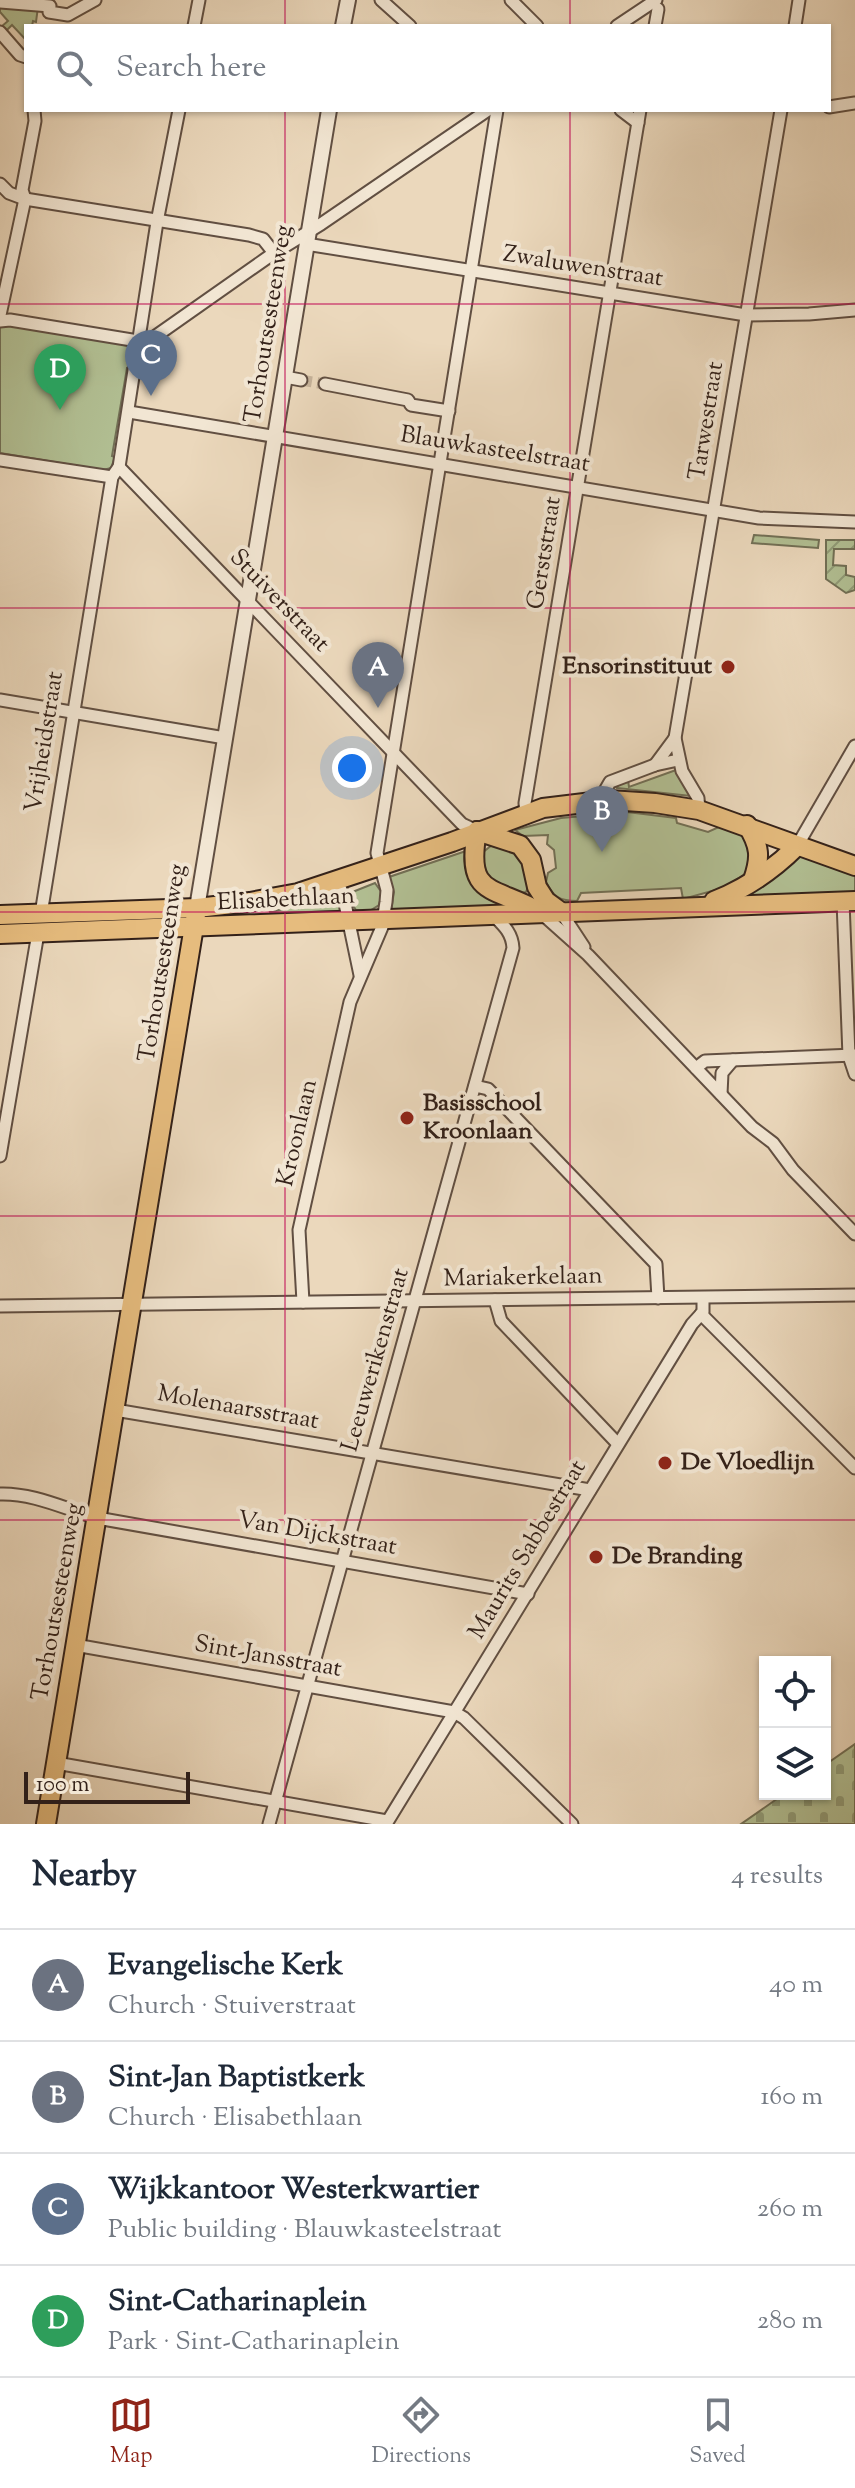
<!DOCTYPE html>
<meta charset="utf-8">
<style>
:root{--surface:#fff;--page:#f2f2f3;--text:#1f2937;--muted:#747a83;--line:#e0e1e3;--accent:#8f2418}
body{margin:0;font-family:"Sorts Mill Goudy",serif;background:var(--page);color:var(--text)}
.controls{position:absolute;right:24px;bottom:24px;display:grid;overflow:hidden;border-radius:0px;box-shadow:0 2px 6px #0004}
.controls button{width:72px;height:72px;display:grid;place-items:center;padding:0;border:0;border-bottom:2px solid var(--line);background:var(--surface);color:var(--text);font:40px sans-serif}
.scale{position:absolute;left:24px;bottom:20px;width:166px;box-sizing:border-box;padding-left:8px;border:4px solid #332119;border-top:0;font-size:22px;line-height:28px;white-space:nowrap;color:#332119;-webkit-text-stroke:6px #f2e6d3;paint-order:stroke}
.you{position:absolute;left:352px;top:768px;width:28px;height:28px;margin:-20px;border:6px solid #fff;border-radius:50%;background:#1a73e8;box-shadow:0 0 0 12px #1a73e833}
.badge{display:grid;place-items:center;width:52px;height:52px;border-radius:50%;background:var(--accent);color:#fff;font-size:26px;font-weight:700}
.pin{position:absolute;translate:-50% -66px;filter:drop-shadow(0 2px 4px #0008)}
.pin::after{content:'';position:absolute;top:42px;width:28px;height:24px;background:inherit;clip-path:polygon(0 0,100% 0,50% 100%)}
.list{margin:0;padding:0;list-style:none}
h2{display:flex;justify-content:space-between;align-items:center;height:104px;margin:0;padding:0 32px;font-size:34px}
h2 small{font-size:26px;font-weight:400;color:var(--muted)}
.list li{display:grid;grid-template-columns:52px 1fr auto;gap:24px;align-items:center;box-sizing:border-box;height:112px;padding:0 32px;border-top:2px solid var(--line)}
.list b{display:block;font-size:30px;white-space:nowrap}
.list p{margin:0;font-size:26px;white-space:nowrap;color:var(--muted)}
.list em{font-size:26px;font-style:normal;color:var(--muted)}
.icon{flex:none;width:44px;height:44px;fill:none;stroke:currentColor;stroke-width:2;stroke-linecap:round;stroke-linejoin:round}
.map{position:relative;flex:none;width:855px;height:1824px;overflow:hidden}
.search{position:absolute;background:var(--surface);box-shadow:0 2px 6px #0004;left:24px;right:24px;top:24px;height:88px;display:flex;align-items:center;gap:20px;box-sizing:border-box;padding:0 28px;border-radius:0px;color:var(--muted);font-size:30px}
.sheet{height:552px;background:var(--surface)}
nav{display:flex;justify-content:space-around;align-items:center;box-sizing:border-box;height:112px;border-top:2px solid var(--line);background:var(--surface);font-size:22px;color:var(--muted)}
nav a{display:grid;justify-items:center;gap:4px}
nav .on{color:var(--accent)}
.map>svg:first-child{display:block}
</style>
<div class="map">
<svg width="855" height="1824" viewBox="0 0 855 1824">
<defs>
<pattern id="cemetery-stones" width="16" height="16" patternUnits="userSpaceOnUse" patternTransform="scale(2)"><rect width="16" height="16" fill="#b2c094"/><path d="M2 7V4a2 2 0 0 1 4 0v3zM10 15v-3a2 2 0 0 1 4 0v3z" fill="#919c78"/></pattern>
<pattern id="garden-furrows" width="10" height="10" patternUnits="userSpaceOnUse" patternTransform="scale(2)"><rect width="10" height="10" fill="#b2c094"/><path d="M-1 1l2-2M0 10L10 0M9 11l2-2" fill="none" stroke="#919c78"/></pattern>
</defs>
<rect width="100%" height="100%" fill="#ebd8bc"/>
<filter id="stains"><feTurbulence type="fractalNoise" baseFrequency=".0025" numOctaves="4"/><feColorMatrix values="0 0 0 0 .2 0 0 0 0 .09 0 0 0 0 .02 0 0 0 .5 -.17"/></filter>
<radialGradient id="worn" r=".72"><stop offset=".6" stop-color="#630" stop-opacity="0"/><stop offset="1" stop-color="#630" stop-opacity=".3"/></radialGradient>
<g fill="#b2c094" stroke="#727056" stroke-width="2">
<path d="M0 5 20 9V6L38 7 36 22 33 21 32 26H26V40L12 25 6 31 1 27 8 21 0 12Z"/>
<path d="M3 324 126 344 130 347V368H127L112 456 115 457 111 468 103 470 0 453V325Z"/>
<path d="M754 535 819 540 818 548 752 543Z"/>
<path d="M676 770 691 796 617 788 618 785 628 780 629 787Z"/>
<path d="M627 812 676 818 677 823 708 832 721 826 740 832 752 841 748 872 723 888 683 899 681 888 581 893 577 901C560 901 553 897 546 882L548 873 556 868 554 850 547 844 548 835 523 836 515 830 561 818Z"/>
<path d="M492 845H506L523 860 529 885 526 892 517 894 482 874V853Z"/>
<path d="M466 851 509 906 391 910 394 892 389 877Z"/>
<path d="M796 854 855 874V894L747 898 745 896Z"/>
<path d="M375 883 382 893 379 905 368 912 356 910 350 901V893Z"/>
<path d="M337 897 341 911 270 913V912Z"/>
</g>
<path fill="url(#cemetery-stones)" stroke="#727056" stroke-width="2" d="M855 1744V1824H741L784 1794H825V1765Z"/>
<path fill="url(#garden-furrows)" stroke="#727056" stroke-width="2" d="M826 540H855V549H834L833 565 846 566V575L855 577V590L846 593 826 579Z"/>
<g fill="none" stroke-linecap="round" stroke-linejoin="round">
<path stroke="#c6b39b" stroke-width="11" stroke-dasharray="11 5.5" stroke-linecap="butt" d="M301 380 325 384"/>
<g stroke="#614f42" stroke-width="15">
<g id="minor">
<path d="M381 0 410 26"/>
<path d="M511 0 537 26"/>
<path d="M0 2 50 6"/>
<path d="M49 12 68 15 95 0"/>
<path d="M194 26 199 0"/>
<path d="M617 26 656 0"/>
<path d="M655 26 658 9"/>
<path d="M795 26 799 0"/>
<path d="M0 32 20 55 26 57"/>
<path d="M829 107 855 103"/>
<path d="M621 110 638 123"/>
<path d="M0 184 9 193 25 199 249 235 263 239 274 253"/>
<path d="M306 244 746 315 809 314 855 310"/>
<path d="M0 315 25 199 22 190 35 121 34 110"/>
<path d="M0 321 10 320 138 341 153 338 274 253 321 224 488 110"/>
<path d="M285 377 301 380"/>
<path d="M325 384 408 400 411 405 449 411"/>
<path d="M129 412 759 518 855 522"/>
<path d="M0 460 112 477"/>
<path d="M119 467 462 824 477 831"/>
<path d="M0 700 225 738"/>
<path d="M655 765 675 738"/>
<path d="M599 801 610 782 655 765 678 760"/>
<path d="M699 810 698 798 682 771 675 738 781 110"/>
<path d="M526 814 525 803 640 110"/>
<path d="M797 846 855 746"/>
<path d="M337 881 343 894 360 975"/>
<path d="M843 901 849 1056 855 1074"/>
<path d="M561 912 584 947"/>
<path d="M541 913 588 955 752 1127 773 1143 793 1170 855 1234"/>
<path d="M41 914 112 477 119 467 157 222 179 110"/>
<path d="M696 1068 705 1061 854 1055"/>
<path d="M475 1086 488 1089 656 1264 658 1298"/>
<path d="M721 1094 722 1073 733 1060"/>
<path d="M0 1156 38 933"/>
<path d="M495 1300 501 1321 618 1444"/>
<path d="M303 1302 299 1230 350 1002 382 927 386 902 387 890 377 853 497 110"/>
<path d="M0 1306 855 1295"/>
<path d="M701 1314 855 1468"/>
<path d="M115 1410 590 1490"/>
<path d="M0 1494C34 1493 65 1509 97 1518L528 1594"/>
<path d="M75 1645 454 1712 464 1718 572 1824"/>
<path d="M56 1763 387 1821"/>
<path d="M269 1824 513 948C512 932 503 925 492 914"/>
<path d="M386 1824 692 1324 703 1312V1298"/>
</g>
</g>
<g stroke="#614f42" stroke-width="18">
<g id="tertiary">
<path d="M343 26 348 0"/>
<path d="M197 908 329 110"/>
</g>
</g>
<g stroke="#332119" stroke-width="22">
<g id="primary">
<path d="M747 825C760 846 761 857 753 880"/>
<path d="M477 831 520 845 531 860 537 887 546 901 561 912"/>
<path d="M477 831C465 898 493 885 540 912"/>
<path d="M714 901C745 889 774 869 797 846"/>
<path d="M0 915 197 908 250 902 298 893 452 842 543 808 609 800 655 803 699 810 855 866"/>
<path d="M0 934 855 901"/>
<path d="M46 1824 197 908"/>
</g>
</g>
<use href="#minor" stroke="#f2e6d3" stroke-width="11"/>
<use href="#tertiary" stroke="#f2e6d3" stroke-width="14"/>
<use href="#primary" stroke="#e6bc7e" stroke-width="18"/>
</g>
<path fill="none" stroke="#c2185b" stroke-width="2" stroke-opacity="0.55" d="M285 0V26M570 0V26M285 110V1824M570 110V1824M0 304H855M0 608H855M0 912H855M0 1216H855M0 1520H855"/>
<g fill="#8f2418" stroke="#f2e6d3" stroke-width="3">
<circle cx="728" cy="667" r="8"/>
<circle cx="407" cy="1118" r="8"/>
<circle cx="665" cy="1463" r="8"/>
<circle cx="596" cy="1557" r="8"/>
</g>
<g text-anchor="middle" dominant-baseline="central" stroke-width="8" stroke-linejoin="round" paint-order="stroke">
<g font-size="24" fill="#332119" stroke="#f2e6d3">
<text transform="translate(583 267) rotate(9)">Zwaluwenstraat</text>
<text transform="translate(269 324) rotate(-81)">Torhoutsesteenweg</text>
<text transform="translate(707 421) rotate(-81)">Tarwestraat</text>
<text transform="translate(495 450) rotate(9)">Blauwkasteelstraat</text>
<text transform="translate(545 553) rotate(-81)">Gerststraat</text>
<text transform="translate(279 601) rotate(46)">Stuiverstraat</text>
<text transform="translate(45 742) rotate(-81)">Vrijheidstraat</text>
<text transform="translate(286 900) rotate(-3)">Elisabethlaan</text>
<text transform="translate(163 963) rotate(-81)">Torhoutsesteenweg</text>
<text transform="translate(298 1133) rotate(-77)">Kroonlaan</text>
<text transform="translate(523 1278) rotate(-1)">Mariakerkelaan</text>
<text transform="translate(376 1360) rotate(-74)">Leeuwerikenstraat</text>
<text transform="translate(238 1408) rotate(10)">Molenaarsstraat</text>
<text transform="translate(317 1534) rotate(10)">Van Dijckstraat</text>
<text transform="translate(528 1550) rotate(-59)">Maurits Sabbestraat</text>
<text transform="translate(58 1602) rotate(-80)">Torhoutsesteenweg</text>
<text transform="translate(268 1657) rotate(10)">Sint-Jansstraat</text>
</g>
<g font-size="24" font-weight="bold" fill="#332119" stroke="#f2e6d3" text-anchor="start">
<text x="712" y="667" text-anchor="end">Ensorinstituut</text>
<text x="423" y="1104">Basisschool<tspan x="423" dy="28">Kroonlaan</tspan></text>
<text x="681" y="1463">De Vloedlijn</text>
<text x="612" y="1557">De Branding</text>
</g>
</g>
<rect width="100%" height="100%" filter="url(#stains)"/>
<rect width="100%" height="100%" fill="url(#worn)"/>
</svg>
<div class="controls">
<button><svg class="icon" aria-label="locate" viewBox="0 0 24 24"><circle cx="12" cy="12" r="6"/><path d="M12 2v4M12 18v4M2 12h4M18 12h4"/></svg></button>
<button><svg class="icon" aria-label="layers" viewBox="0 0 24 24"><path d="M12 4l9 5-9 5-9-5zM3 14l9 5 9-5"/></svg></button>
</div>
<div class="scale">100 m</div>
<div class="you"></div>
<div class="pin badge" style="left:378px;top:708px;background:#6b7280">A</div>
<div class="pin badge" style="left:602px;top:852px;background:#6b7280">B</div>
<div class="pin badge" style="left:151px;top:396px;background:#5c6f8a">C</div>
<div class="pin badge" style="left:60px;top:410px;background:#2e9e5b">D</div>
<div class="search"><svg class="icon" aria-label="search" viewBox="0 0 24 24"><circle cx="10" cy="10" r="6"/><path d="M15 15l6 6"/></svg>Search here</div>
</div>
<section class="sheet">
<h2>Nearby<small>4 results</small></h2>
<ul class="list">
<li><span class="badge" style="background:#6b7280">A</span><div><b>Evangelische Kerk</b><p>Church · Stuiverstraat</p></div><em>40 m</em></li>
<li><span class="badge" style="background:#6b7280">B</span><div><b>Sint-Jan Baptistkerk</b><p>Church · Elisabethlaan</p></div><em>160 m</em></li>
<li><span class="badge" style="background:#5c6f8a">C</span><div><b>Wijkkantoor Westerkwartier</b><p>Public building · Blauwkasteelstraat</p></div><em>260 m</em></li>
<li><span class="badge" style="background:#2e9e5b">D</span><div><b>Sint-Catharinaplein</b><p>Park · Sint-Catharinaplein</p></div><em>280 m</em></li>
</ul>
</section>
<nav>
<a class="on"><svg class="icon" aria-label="map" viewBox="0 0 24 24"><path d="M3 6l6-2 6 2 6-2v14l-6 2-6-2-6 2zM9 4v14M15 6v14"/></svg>Map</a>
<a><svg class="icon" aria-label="directions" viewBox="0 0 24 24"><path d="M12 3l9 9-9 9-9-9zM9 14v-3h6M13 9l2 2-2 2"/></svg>Directions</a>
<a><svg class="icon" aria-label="saved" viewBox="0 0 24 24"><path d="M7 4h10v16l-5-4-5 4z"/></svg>Saved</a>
</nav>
